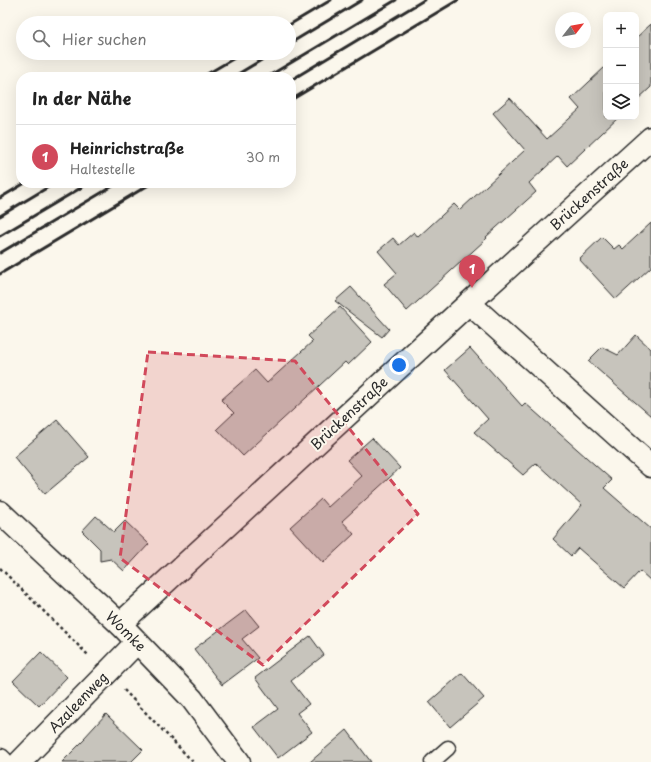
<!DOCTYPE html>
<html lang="de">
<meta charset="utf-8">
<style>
:root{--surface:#fff;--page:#f2f2f2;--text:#222;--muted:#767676;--line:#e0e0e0;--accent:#d1495b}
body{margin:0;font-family:"Playpen Sans",sans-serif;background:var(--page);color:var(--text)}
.controls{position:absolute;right:12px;top:12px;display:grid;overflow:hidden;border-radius:8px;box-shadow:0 4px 16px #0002}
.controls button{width:36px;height:36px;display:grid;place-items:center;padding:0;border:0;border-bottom:1px solid var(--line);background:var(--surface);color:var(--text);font:20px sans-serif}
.compass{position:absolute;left:555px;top:12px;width:36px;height:36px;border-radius:50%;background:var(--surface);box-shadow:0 4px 16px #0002;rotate:59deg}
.you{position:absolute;left:399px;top:365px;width:14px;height:14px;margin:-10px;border:3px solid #fff;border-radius:50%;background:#1a73e8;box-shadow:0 0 0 6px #1a73e833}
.badge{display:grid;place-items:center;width:26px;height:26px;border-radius:50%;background:var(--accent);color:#fff;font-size:13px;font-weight:700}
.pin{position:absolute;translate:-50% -33px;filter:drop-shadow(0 1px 2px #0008)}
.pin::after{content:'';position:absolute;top:21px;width:14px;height:12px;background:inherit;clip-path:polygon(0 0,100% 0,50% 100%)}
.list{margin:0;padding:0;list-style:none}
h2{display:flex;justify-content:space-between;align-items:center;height:52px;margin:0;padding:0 16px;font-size:17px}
h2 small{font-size:13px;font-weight:400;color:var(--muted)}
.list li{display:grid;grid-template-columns:26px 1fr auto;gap:12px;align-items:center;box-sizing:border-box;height:64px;padding:0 16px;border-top:1px solid var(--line)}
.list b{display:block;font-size:15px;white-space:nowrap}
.list p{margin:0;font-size:13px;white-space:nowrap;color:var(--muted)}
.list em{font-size:13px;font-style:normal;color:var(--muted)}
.icon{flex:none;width:22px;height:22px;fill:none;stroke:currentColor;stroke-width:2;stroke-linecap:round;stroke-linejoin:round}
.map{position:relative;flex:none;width:651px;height:762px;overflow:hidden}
.search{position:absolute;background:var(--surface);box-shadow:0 4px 16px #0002;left:16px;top:16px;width:280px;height:44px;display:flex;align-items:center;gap:10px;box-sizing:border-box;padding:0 14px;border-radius:22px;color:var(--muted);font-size:15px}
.panel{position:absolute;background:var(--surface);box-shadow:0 4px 16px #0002;left:16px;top:72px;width:280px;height:116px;border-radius:16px}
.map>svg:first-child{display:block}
</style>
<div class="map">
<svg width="651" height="762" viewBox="0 0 651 762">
<rect width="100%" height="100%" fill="#fbf7ec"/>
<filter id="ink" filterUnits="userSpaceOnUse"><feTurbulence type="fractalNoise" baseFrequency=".025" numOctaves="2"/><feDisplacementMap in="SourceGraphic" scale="8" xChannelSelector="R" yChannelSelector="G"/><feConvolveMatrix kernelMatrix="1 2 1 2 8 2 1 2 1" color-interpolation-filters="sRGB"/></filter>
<g filter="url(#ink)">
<g fill="#c7c4bc" stroke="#2b2b2b">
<path d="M651 24V87L636 101V38Z"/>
<path d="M606 66V117H619L567 166 558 156 529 183 536 192 486 237 487 238 484 241 407 311 384 284 397 273 378 251 393 238 399 245 414 232 418 237 454 204 460 210 525 150 493 113 510 98 547 139 580 109 571 99Z"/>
<path d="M651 223V267L616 299 579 259 602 237 614 249 619 245 623 249Z"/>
<path d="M351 287 389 329 382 337 335 301Z"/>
<path d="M340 307 372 342 348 365 345 362 243 456 217 429 234 413 221 400 255 370 267 383 313 341 308 336Z"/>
<path d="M636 335 651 349V416L588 361 602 347 618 355Z"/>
<path d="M470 348 522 406 525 403 612 480 604 488 651 529V581L640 571 624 588 578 548 571 556 553 539 582 505 536 463 523 475 474 432 488 419 445 370Z"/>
<path d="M57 420 89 457 45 494 14 457Z"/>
<path d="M372 438 400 468 342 521 354 534 323 563 290 527 321 499 328 507 362 476 347 460Z"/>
<path d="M96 516 114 532 125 521 149 544 124 571 111 559 100 561V549L82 531Z"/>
<path d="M246 610 259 626 242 639 258 658 222 685 194 649Z"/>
<path d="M310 636 324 655 291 681 309 704 297 713 312 732 278 758 254 727 278 709 255 678Z"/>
<path d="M41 652 67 677 39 706 13 681Z"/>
<path d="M462 673 484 698 450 727 429 702Z"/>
<path d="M106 714 143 750 131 762H62L85 739 84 738Z"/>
<path d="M347 730 371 762H310Z"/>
</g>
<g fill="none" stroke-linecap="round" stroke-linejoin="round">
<g stroke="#2b2b2b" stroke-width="17">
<path id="service" d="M432 762 448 748"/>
</g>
<g stroke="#2b2b2b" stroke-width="25">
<g id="minor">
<path d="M469 303 651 466"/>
<path d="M0 512 120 624 192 699 239 762"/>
<path d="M120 624 469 303 651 138"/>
<path d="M0 760 2 762"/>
<path d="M20 762 137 642"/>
</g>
</g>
<g stroke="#2b2b2b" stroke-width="2.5" stroke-dasharray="3 3" stroke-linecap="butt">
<path d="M0 568 89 656"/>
<path d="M124 690 193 762"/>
</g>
<use href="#service" stroke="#fbf7ec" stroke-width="14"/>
<use href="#minor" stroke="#fbf7ec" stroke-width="22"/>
<g stroke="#2b2b2b" stroke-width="3">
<path d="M289 25 331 0"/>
<path d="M289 44 362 0"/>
<path d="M202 77 243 53"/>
<path d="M233 77 273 53"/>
<path d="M267 77 396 0"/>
<path d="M291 80 424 0"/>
<path d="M291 100 458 0"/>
<path d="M0 198 25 183"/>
<path d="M0 216 55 183"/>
<path d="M0 236 89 183"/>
<path d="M0 253 118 183"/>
<path d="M0 274 152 183"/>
</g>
</g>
</g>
<path fill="#d1495b" fill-opacity="0.2" stroke="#d1495b" stroke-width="3" stroke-dasharray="8 5" stroke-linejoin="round" d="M148 352 295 361 418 514 263 665 120 558Z"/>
<g text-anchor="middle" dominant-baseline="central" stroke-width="4" stroke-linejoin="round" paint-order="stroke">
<g font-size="14" fill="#2b2b2b" stroke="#fbf7ec">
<text transform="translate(589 194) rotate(-42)">Brückenstraße</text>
<text transform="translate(349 413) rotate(-43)">Brückenstraße</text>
<text transform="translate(126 631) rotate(45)">Womke</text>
<text transform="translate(78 702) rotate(-46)">Azaleenweg</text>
</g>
</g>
</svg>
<div class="controls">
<button>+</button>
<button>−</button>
<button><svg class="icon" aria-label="layers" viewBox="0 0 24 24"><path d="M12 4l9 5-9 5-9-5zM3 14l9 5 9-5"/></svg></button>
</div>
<svg class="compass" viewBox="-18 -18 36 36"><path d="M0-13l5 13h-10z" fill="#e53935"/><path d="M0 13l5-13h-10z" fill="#767676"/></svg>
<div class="you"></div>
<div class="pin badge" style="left:472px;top:288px">1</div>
<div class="search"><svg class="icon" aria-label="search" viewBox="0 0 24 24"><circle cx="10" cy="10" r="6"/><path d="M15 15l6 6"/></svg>Hier suchen</div>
<section class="panel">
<h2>In der Nähe<small></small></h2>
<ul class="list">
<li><span class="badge">1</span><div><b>Heinrichstraße</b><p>Haltestelle</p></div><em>30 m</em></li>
</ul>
</section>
</div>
